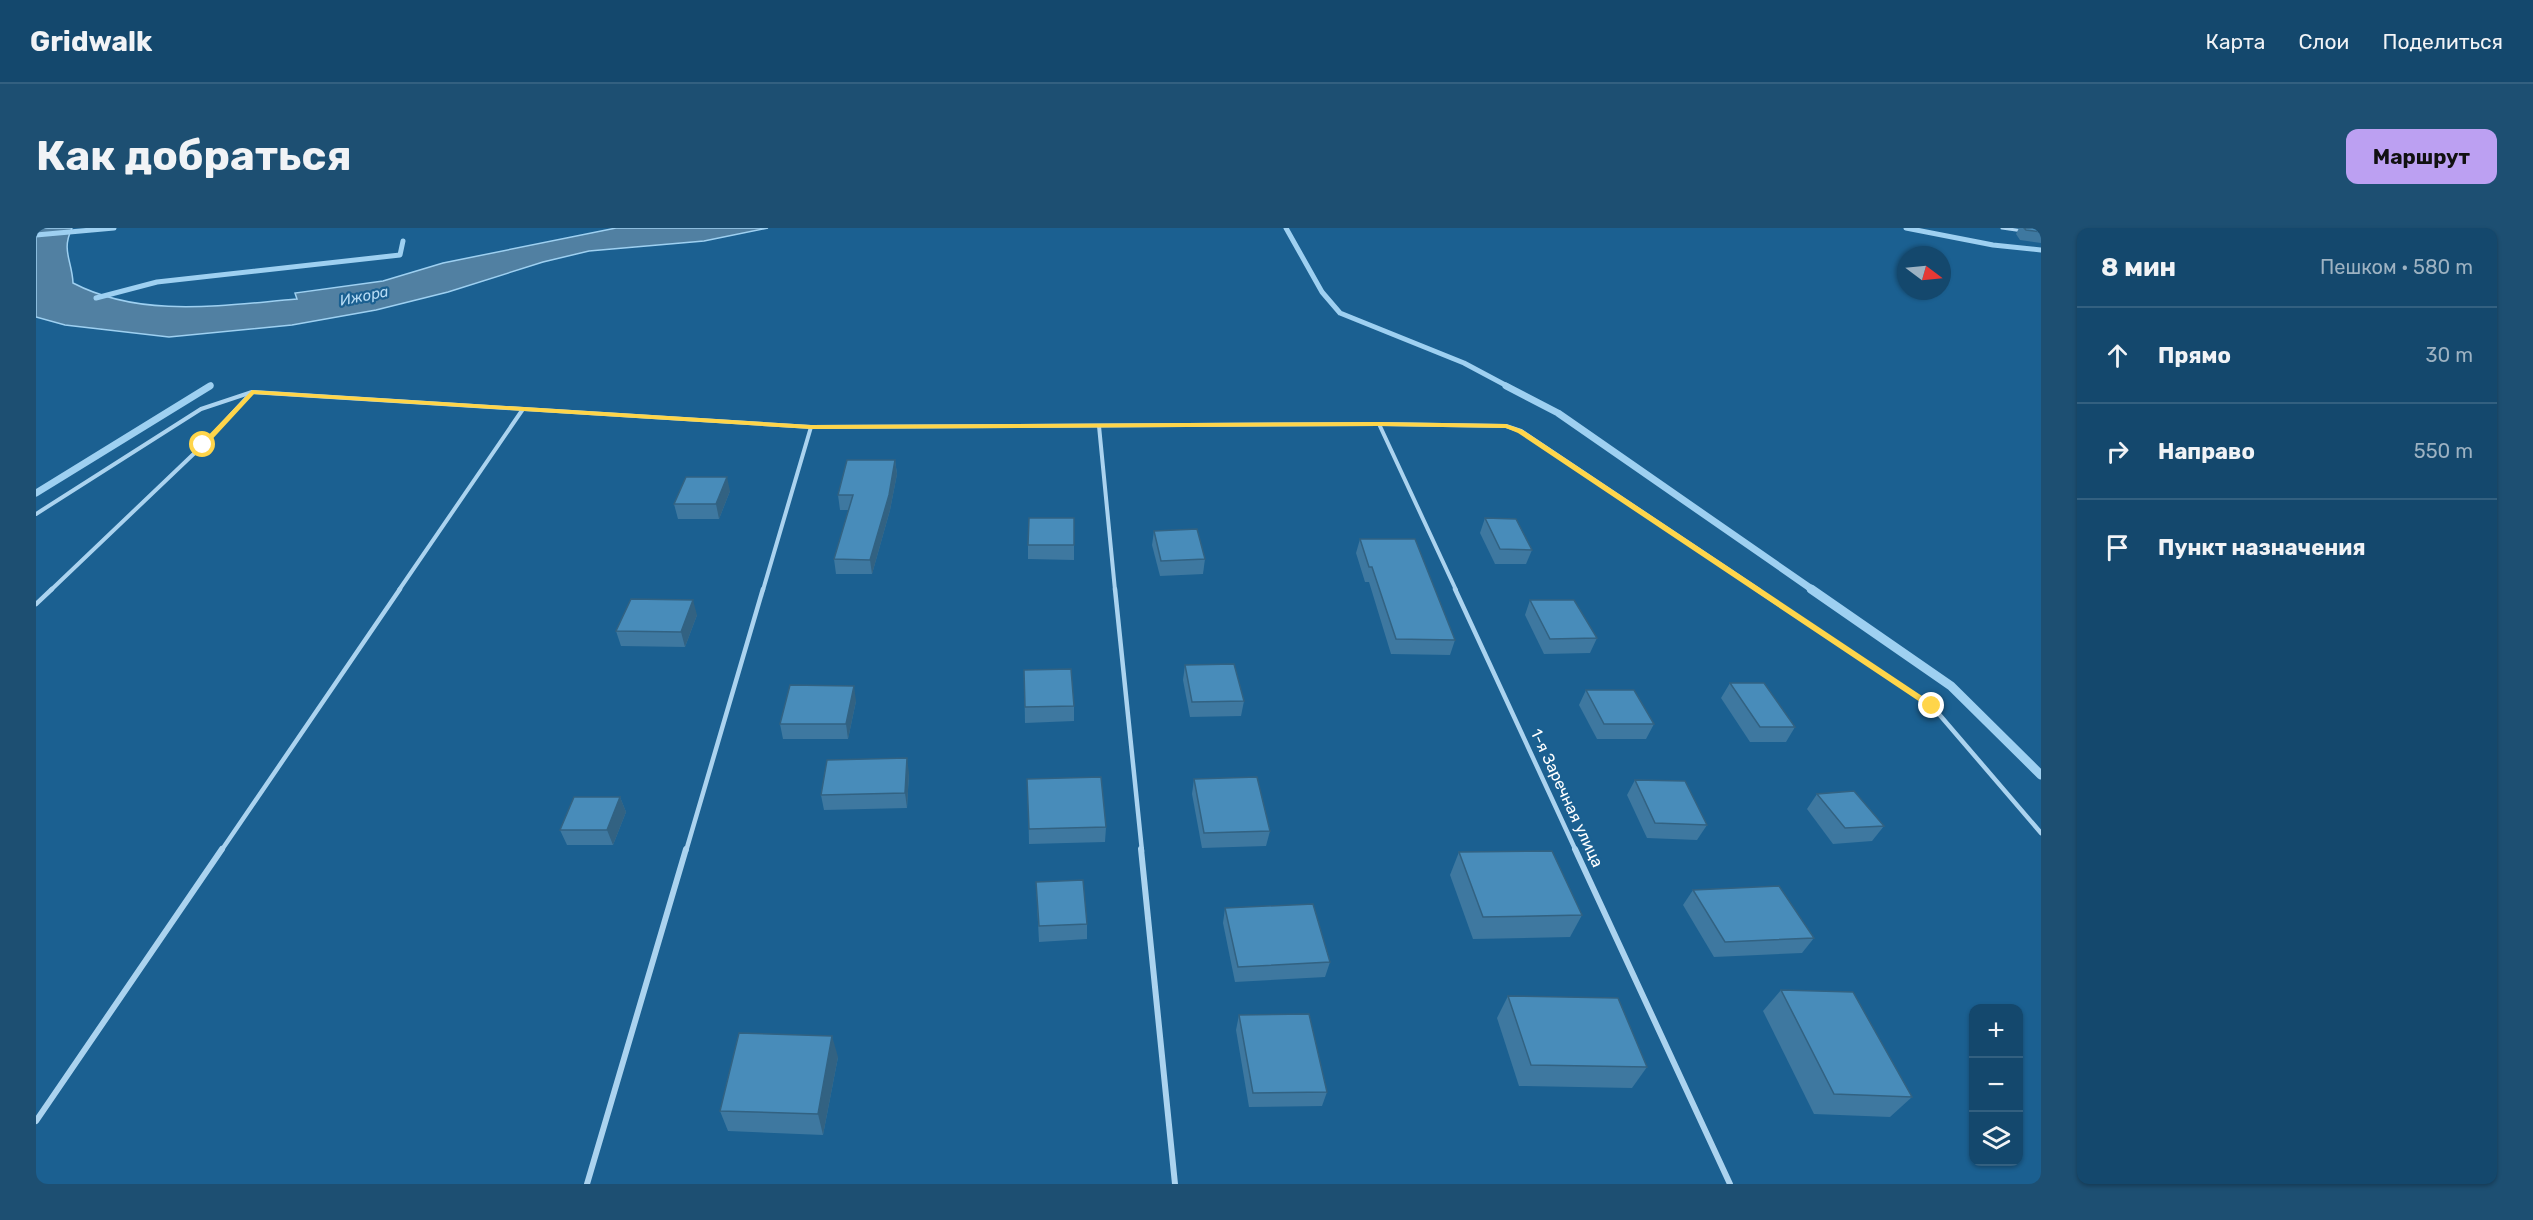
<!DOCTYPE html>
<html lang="ru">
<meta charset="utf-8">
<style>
:root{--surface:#14486d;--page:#1d4f72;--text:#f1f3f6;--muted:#9db2c2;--line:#336080;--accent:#bca0f2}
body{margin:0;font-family:Rubik,sans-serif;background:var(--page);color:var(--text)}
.controls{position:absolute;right:18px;bottom:18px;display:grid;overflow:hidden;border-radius:12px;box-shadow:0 2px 4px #0004}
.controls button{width:54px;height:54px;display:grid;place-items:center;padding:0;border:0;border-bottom:2px solid var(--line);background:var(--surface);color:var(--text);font:30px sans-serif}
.compass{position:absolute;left:1861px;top:18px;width:54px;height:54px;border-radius:50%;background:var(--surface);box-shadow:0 2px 4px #0004;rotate:106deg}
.stop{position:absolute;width:18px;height:18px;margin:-14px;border:4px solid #ffd54a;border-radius:50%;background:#fff}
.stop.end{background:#ffd54a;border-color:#fff;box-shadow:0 2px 6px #0008}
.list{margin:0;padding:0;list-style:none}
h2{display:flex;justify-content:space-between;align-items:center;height:78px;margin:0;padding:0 24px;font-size:26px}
h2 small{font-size:20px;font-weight:400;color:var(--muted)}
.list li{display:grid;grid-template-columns:39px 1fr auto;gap:18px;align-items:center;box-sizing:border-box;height:96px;padding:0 24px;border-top:2px solid var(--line)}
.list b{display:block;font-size:22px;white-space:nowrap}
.list em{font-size:20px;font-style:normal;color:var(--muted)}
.icon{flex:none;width:33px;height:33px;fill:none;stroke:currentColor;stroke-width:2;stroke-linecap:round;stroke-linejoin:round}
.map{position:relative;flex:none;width:2005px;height:956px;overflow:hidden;border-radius:12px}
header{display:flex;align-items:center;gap:36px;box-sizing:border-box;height:84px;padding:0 30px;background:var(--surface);border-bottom:2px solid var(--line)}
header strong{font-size:28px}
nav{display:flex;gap:33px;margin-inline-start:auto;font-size:21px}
.intro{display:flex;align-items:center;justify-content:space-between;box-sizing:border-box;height:144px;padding:0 36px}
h1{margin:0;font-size:42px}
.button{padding:15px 27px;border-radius:12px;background:var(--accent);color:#111;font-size:21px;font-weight:700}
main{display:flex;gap:36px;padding:0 36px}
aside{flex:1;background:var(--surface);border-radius:12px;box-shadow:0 2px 4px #0004}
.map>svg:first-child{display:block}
</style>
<header>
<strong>Gridwalk</strong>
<nav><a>Карта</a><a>Слои</a><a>Поделиться</a></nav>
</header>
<div class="intro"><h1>Как добраться</h1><a class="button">Маршрут</a></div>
<main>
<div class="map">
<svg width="2005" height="956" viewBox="0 0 2005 956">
<rect width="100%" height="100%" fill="#1b6091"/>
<path fill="#5180a2" stroke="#9ed0f1" stroke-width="1.5" d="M0 0H36C25 23 36 32 37 55 106 91 187 77 261 71L259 65 347 53 407 35 580 0H732L668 13 553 23 507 34 412 64 340 82 256 97 133 109 29 97 0 89Z"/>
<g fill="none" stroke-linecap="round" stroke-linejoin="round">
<g stroke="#9ed0f1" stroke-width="5">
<path d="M1250 0 1286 64 1304 85 1428 135 1473 159"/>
<path d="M1870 0 1957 17 2005 22"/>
<path d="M0 7 78 0"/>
<path d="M60 70 121 54 364 27 367 13"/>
<path d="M172 159 175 157"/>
</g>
<g stroke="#9ed0f1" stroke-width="7">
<path d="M1470 158 1522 185 1777 362"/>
<path d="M0 265 174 158"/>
</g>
<path stroke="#9ed0f1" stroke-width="9" d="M1775 361 1915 458 2005 547"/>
<path stroke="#abd3ef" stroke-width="3" d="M1966 0 1987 3"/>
<g stroke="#abd3ef" stroke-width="4">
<path d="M1343 196 1420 362"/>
<path d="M1063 198 1079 362"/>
<path d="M0 286 165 181 216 164 775 199 1343 196 1470 198 1485 203 1723 362"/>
<path d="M15 362 167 217 214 166"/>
<path d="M363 362 487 181"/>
<path d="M727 362 775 199"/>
</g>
<g stroke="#abd3ef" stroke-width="4.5">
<path d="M1079 361 1106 623"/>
<path d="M1419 361 1540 623"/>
<path d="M1720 361 1896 478 2005 605"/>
<path d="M0 376 16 361"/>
<path d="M185 623 364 361"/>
<path d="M650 623 727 361"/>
</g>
<g stroke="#abd3ef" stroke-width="6">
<path d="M1105 621 1139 956"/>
<path d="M1539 621 1694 956"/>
<path d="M0 893 186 621"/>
<path d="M551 956 650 621"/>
</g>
</g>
<g fill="#3e78a0">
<path d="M1983 0H2005V15L1984 12 1980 6Z"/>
<path d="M859 232 861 246 854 282 836 346H800L798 331 813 282H804L802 267Z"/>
<path d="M694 263 683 291H642L638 276Z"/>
<path d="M1449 290 1496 322 1490 336H1459L1444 305Z"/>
<path d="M1118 303 1169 331 1167 346 1124 348 1116 317Z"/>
<path d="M1324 311 1419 412 1414 427 1355 426 1333 354H1329L1320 325Z"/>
<path d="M992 317H1038V332L992 331Z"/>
<path d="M1494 372 1561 410 1554 425 1508 426 1489 387Z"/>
<path d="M661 387 649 419 585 418 580 403Z"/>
<path d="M1149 437 1208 473 1205 488 1154 489 1147 452Z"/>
<path d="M988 442 1038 478V493L989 495Z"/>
<path d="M1694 455 1759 499 1750 514H1714L1685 470Z"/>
<path d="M1550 462 1618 496 1610 511H1561L1543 477Z"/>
<path d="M820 473 812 511H747L744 496Z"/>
<path d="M873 545 871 580 788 582 785 567Z"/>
<path d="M1158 551 1234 603 1230 618 1166 620 1156 566Z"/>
<path d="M1599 552 1671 597 1661 612 1611 610 1591 567Z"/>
<path d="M992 566 1070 599 1069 614 993 616Z"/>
<path d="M1781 566 1848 598 1836 613 1797 616 1771 581Z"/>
<path d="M584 569 590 584 577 617H531L524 602Z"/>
<path d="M1423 624 1546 687 1534 709 1437 711 1414 647Z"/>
<path d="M1000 654 1051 696V711L1003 714Z"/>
<path d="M1657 662 1778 710 1766 725 1678 729 1647 677Z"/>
<path d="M1189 680 1294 734 1289 749 1199 754 1187 695Z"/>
<path d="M1745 762 1876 869 1854 889 1778 886 1727 783Z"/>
<path d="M1472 768 1611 839 1596 860 1483 858 1461 790Z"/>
<path d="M1203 787 1291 864 1286 878 1213 879 1200 802Z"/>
<path d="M802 829 787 907 692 903 684 883Z"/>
</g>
<g fill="#326282">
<path d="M859 232 861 246 854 282 836 346 834 332Z"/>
<path d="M691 249 694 263 683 291 680 276Z"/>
<path d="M657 372 661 387 649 419 645 404Z"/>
<path d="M818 458 820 473 812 511 810 496Z"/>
<path d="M871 530 873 545 871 580 869 565Z"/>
<path d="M584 569 590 584 577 617 571 602Z"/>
<path d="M796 808 802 829 787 907 782 886Z"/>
</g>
<g fill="#488cba" stroke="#326282" stroke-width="1.5">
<path d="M1988 0H2005V4L1990 2Z"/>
<path d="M811 232H859L853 267 834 332 798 331 817 267H802Z"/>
<path d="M650 249H691L680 276H638Z"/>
<path d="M993 290H1038V317H992Z"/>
<path d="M1449 290 1480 291 1496 322 1464 321Z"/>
<path d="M1161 301 1169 331 1125 333 1118 303Z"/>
<path d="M1324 311H1379L1419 412 1360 411 1336 339H1333Z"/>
<path d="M595 371 657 372 645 404 580 403Z"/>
<path d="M1494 372H1538L1561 410 1514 411Z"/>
<path d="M1198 436 1208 473 1156 474 1149 437Z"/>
<path d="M1035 441 1038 478 989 479 988 442Z"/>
<path d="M1694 455H1728L1759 499H1724Z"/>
<path d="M754 457 818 458 810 496H744Z"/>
<path d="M1550 462H1598L1618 496H1568Z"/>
<path d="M871 530 869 565 785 567 791 532Z"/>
<path d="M1065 549 1070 599 993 601 991 551Z"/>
<path d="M1221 549 1234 603 1168 605 1158 551Z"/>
<path d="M1599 552 1649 553 1671 597 1619 595Z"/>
<path d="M1818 563 1848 598 1809 600 1781 566Z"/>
<path d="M538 569H584L571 602H524Z"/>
<path d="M1516 623 1546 687 1447 689 1423 624Z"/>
<path d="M1047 652 1051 696 1003 698 1000 654Z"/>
<path d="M1743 658 1778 710 1689 714 1657 662Z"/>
<path d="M1277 676 1294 734 1202 739 1189 680Z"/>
<path d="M1745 762 1817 764 1876 869 1798 866Z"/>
<path d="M1472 768 1582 770 1611 839 1495 837Z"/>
<path d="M1273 786 1291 864 1217 865 1203 787Z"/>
<path d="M703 805 796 808 782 886 684 883Z"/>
</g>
<path fill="#ffd54a" d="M216 162 775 197 1343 194 1470 196 1487 202 1901 478 1900 480H1893L1482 205 1470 200 1343 198 775 201 218 166 170 218H165V215Z"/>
<g text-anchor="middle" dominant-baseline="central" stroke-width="4.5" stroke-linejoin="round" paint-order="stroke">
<g font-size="15" font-style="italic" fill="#b7dcf5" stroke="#1b6091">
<text transform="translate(328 68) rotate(-11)">Ижора</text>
</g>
<g font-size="16" fill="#fff" stroke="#1b6091">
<text transform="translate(1531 570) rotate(65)">1-я Заречная улица</text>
</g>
</g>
</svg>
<div class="controls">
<button>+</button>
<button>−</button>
<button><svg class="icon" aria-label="layers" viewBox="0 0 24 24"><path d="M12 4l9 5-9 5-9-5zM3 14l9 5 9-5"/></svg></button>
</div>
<svg class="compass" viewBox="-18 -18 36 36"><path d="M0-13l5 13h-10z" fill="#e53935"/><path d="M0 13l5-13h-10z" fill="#9db2c2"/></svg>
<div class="stop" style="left:167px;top:217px"></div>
<div class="stop end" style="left:1896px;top:478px"></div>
</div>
<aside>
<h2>8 мин<small>Пешком · 580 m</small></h2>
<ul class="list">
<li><svg class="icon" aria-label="ahead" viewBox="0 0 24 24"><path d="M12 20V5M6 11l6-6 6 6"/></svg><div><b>Прямо</b></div><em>30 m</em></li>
<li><svg class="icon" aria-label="right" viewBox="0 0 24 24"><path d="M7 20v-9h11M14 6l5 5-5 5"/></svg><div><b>Направо</b></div><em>550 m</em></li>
<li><svg class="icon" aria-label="arrive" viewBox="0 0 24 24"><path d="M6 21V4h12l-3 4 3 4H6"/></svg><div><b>Пункт назначения</b></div></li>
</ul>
</aside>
</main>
